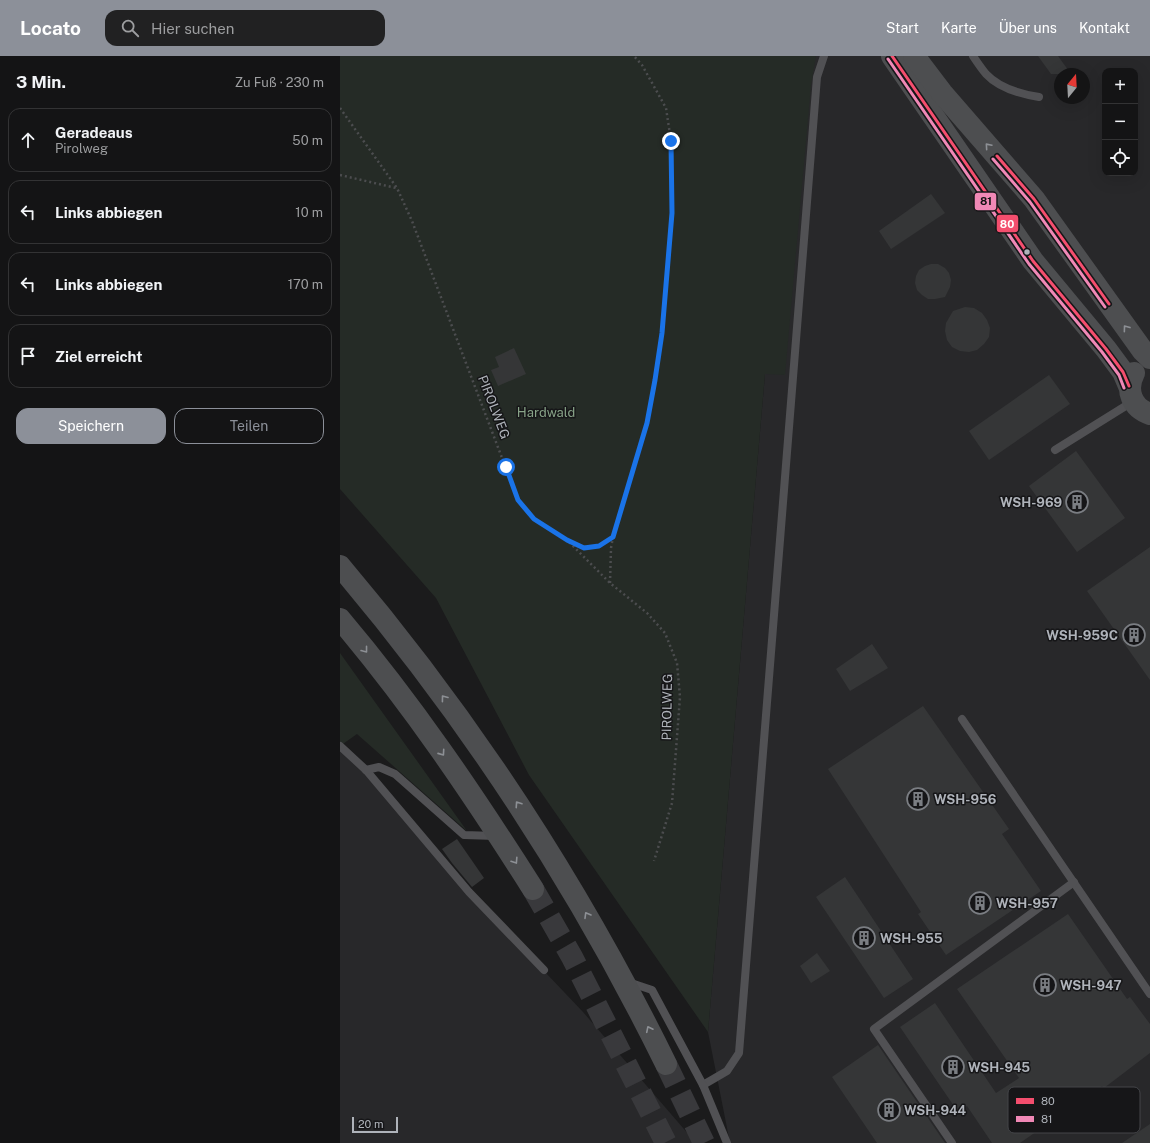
<!DOCTYPE html>
<html lang="de">
<meta charset="utf-8">
<style>
:root{--surface:#141415;--page:#212122;--text:#f1f3f6;--muted:#9d9ea0;--line:#333334;--accent:#8c9099}
body{margin:0;font-family:"Public Sans",sans-serif;background:var(--page);color:var(--text)}
.controls{position:absolute;right:12px;top:12px;display:grid;overflow:hidden;border-radius:8px;box-shadow:0 4px 16px #0002}
.controls button{width:36px;height:36px;display:grid;place-items:center;padding:0;border:0;border-bottom:1px solid var(--line);background:var(--surface);color:var(--text);font:20px sans-serif}
.compass{position:absolute;left:714px;top:12px;width:36px;height:36px;border-radius:50%;background:var(--surface);box-shadow:0 4px 16px #0002;rotate:18deg}
.scale{position:absolute;left:12px;bottom:10px;width:46px;box-sizing:border-box;padding-left:4px;border:2px solid #afb3ba;border-top:0;font-size:11px;line-height:14px;white-space:nowrap;color:#afb3ba;-webkit-text-stroke:3px #161618;paint-order:stroke}
.stop{position:absolute;width:12px;height:12px;margin:-9px;border:3px solid #1a73e8;border-radius:50%;background:#fff}
.stop.end{background:#1a73e8;border-color:#fff;box-shadow:0 1px 4px #0008}
.list{margin:0;padding:0;list-style:none}
h2{display:flex;justify-content:space-between;align-items:center;height:52px;margin:0;padding:0 16px;font-size:17px}
h2 small{font-size:13px;font-weight:400;color:var(--muted)}
.list li{display:grid;grid-template-columns:26px 1fr auto;gap:12px;align-items:center;box-sizing:border-box;height:64px;margin:0 8px 8px;padding:0 8px;border:1px solid var(--line);border-radius:12px}
.list b{display:block;font-size:15px;white-space:nowrap}
.list p{margin:0;font-size:13px;white-space:nowrap;color:var(--muted)}
.list em{font-size:13px;font-style:normal;color:var(--muted)}
.actions{display:flex;gap:8px;padding:12px 16px}
.actions a{flex:1;padding:9px 0;border:1px solid var(--accent);border-radius:12px;text-align:center;font-size:14px;color:var(--accent)}
.actions .main{background:var(--accent);color:#fff}
.icon{flex:none;width:22px;height:22px;fill:none;stroke:currentColor;stroke-width:2;stroke-linecap:round;stroke-linejoin:round}
.map{position:relative;flex:none;width:810px;height:1087px;overflow:hidden}
header{display:flex;align-items:center;gap:24px;box-sizing:border-box;height:56px;padding:0 20px;background:var(--accent);color:#fff}
header strong{font-size:19px}
nav{display:flex;gap:22px;margin-inline-start:auto;font-size:14px}
.search{width:280px;height:36px;background:var(--page);display:flex;align-items:center;gap:10px;box-sizing:border-box;padding:0 14px;border-radius:12px;color:var(--muted);font-size:15px}
main{display:flex}
aside{flex:1;background:var(--surface)}
.map>svg:first-child{display:block}
</style>
<header>
<strong>Locato</strong>
<div class="search"><svg class="icon" aria-label="search" viewBox="0 0 24 24"><circle cx="10" cy="10" r="6"/><path d="M15 15l6 6"/></svg>Hier suchen</div>
<nav><a>Start</a><a>Karte</a><a>Über uns</a><a>Kontakt</a></nav>
</header>
<main>
<aside>
<h2>3 Min.<small>Zu Fuß · 230 m</small></h2>
<ul class="list">
<li><svg class="icon" aria-label="ahead" viewBox="0 0 24 24"><path d="M12 20V5M6 11l6-6 6 6"/></svg><div><b>Geradeaus</b><p>Pirolweg</p></div><em>50 m</em></li>
<li><svg class="icon" aria-label="left" viewBox="0 0 24 24"><path d="M17 20v-9H6M10 6l-5 5 5 5"/></svg><div><b>Links abbiegen</b></div><em>10 m</em></li>
<li><svg class="icon" aria-label="left" viewBox="0 0 24 24"><path d="M17 20v-9H6M10 6l-5 5 5 5"/></svg><div><b>Links abbiegen</b></div><em>170 m</em></li>
<li><svg class="icon" aria-label="arrive" viewBox="0 0 24 24"><path d="M6 21V4h12l-3 4 3 4H6"/></svg><div><b>Ziel erreicht</b></div></li>
</ul>
<div class="actions"><a class="main">Speichern</a><a>Teilen</a></div>
</aside>
<div class="map">
<svg width="810" height="1087" viewBox="0 0 810 1087">
<rect width="100%" height="100%" fill="#1b1b1c"/>
<g fill="#28282a" fill-rule="evenodd">
<path d="M455 0H810V1087H390L368 976 425 318ZM765 15H795V117H765ZM720 18H744V42H720Z"/>
<path d="M0 690 129 836 243 956 356 1087H0Z"/>
</g>
<g fill="#252b26">
<path d="M0 0H476L471 29 445 319 425 318 368 976 189 719 96 542 0 433Z"/>
<path d="M0 597 127 775 17 678 0 690Z"/>
</g>
<g fill="#353637">
<path d="M698 0H718L731 18H711Z"/>
<path d="M591 138 605 157 551 193 539 175Z"/>
<path d="M591 208H598L605 212 609 217 611 224 610 231 605 241 595 243H588L582 239 577 234 575 227 576 220 579 214 585 210Z"/>
<path d="M625 251 634 252 642 257 647 264 650 272 649 281 644 288 637 294 629 296 620 295 612 291 607 284 605 275 606 267 613 255Z"/>
<path d="M174 292 186 318 158 330 151 314 159 311 155 301Z"/>
<path d="M709 319 730 348 649 404 629 375Z"/>
<path d="M736 395 785 462 737 496 689 430Z"/>
<path d="M810 491V624L747 535Z"/>
<path d="M532 588 548 612 510 635 496 613Z"/>
<path d="M583 650 669 773 662 778 701 835 606 899 578 858 581 856 488 713Z"/>
<path d="M117 783 144 822 132 831 112 807 102 793Z"/>
<path d="M505 821 573 923 544 942 476 841Z"/>
<path d="M728 858 787 943 790 941 810 968V997L764 1032 762 1030 680 1087H652L627 1050 618 1056 560 971 595 947 656 1037 679 1022 617 933Z"/>
<path d="M477 897 490 915 471 927 460 910Z"/>
<path d="M538 989 605 1087H537L492 1021Z"/>
<path d="M810 1068V1087H782Z"/>
</g>
<g fill="none" stroke-linecap="round" stroke-linejoin="round">
<g stroke="#39393c" stroke-width="22" stroke-dasharray="22 11" stroke-linecap="butt">
<path d="M193 833 232 901 326 1087"/>
<path d="M326 1008 364 1087"/>
</g>
<g stroke="#4c4d4f" stroke-width="2.5" stroke-dasharray="2 3" stroke-linecap="butt">
<path d="M0 52 57 132 72 165 178 444 194 463 227 484 270 527 307 557 325 577 337 607 340 641 332 747 314 805"/>
<path d="M0 119 56 132"/>
<path d="M230 485C250 494 254 494 272 481"/>
<path d="M270 527 271 492 273 481 307 367 322 277 332 157 331 85 326 52 302 9 294 0"/>
</g>
<g stroke="#515154" stroke-width="8">
<path d="M633 0C637 6 641 12 646 18 659 32 680 38 699 41"/>
<path d="M715 394 792 346"/>
<path d="M622 663 810 938"/>
<path d="M0 690 26 714 129 836 204 914"/>
<path d="M26 714 39 711 55 718 124 779 156 780"/>
<path d="M288 926 312 934 363 1029 387 1015 399 997 477 21 484 0"/>
<path d="M363 1029 387 1087"/>
<path d="M612 1087 534 973 734 826"/>
</g>
<g stroke="#4d4e50" stroke-width="22">
<path d="M552 0 693 205 766 293 783 316 789 330"/>
<path d="M574 0 602 37 694 143 803 295 810 302"/>
<path d="M794 317C785 334 792 352 810 358"/>
</g>
<g stroke="#4d4e50" stroke-width="22">
<path d="M0 510C129 662 238 829 326 1008"/>
<path d="M0 563C72 648 134 740 193 833"/>
</g>
<g stroke="#161618" stroke-width="6">
<g id="bus-1">
<path d="M552 0 693 205 766 293 783 316 789 330"/>
<path d="M657 100 694 143 769 248"/>
</g>
</g>
<g stroke="#161618" stroke-width="6">
<g id="bus-2">
<path d="M548 3 689 208 762 296 779 319 784 332"/>
<path d="M653 103 690 146 765 251"/>
</g>
</g>
<use href="#bus-1" stroke="#f44e6e" stroke-width="3"/>
<use href="#bus-2" stroke="#f088b6" stroke-width="3"/>
</g>
<defs><path id="oneway-chevron" d="M-2-3.5L2.5 0L-2 3.5" fill="none" stroke-width="1.6" stroke-linecap="round" stroke-linejoin="round"/></defs>
<g stroke="#8d9095">
<use href="#oneway-chevron" transform="translate(648 90) rotate(-131)"/>
<use href="#oneway-chevron" transform="translate(786 272) rotate(-126)"/>
<use href="#oneway-chevron" transform="translate(25 594) rotate(52)"/>
<use href="#oneway-chevron" transform="translate(104 642) rotate(-127)"/>
<use href="#oneway-chevron" transform="translate(102 697) rotate(55)"/>
<use href="#oneway-chevron" transform="translate(178 748) rotate(-124)"/>
<use href="#oneway-chevron" transform="translate(175 805) rotate(57)"/>
<use href="#oneway-chevron" transform="translate(247 859) rotate(-120)"/>
<use href="#oneway-chevron" transform="translate(309 973) rotate(-116)"/>
</g>
<g fill="none" stroke-linecap="round" stroke-linejoin="round">
<path stroke="#1a73e8" stroke-width="5" d="M166 411 178 444 194 463 227 484 244 492 259 490 273 481 307 367 315 324 322 277 332 157 331 85"/>
</g>
<defs>
<g id="building-ring" transform="scale(1.15)"><circle r="9.5" fill="#161618" stroke="#7b7e83" stroke-width="1.5"/><path d="M-4-6H4V6H1V3H-1V6H-4ZM-2.5-4.3h1.7v1.8h-1.7ZM.8-4.3h1.7v1.8H.8ZM-2.5-1h1.7V.8h-1.7ZM.8-1h1.7V.8H.8Z" fill="#7b7e83"/></g>
</defs>
<g fill-rule="evenodd">
<use href="#building-ring" x="737" y="446"/>
<use href="#building-ring" x="794" y="579"/>
<use href="#building-ring" x="578" y="743"/>
<use href="#building-ring" x="640" y="847"/>
<use href="#building-ring" x="524" y="882"/>
<use href="#building-ring" x="705" y="929"/>
<use href="#building-ring" x="613" y="1011"/>
<use href="#building-ring" x="549" y="1054"/>
</g>
<circle fill="#afb3ba" stroke="#161618" stroke-width="1.5" cx="687" cy="196" r="3.5"/>
<g text-anchor="middle" dominant-baseline="central" stroke-width="3" stroke-linejoin="round" paint-order="stroke">
<g font-size="13" fill="#afb3ba" stroke="#161618">
<text transform="translate(154 351) rotate(69)">PIROLWEG</text>
<text transform="translate(327 651) rotate(-89)">PIROLWEG</text>
</g>
<g font-size="13" fill="#88a388" stroke="#161618">
<text x="206" y="356">Hardwald</text>
</g>
<g font-size="13" font-weight="bold" fill="#afb3ba" stroke="#161618" text-anchor="start">
<text x="722" y="446" text-anchor="end">WSH-969</text>
<text x="778" y="579" text-anchor="end">WSH-959C</text>
<text x="594" y="743">WSH-956</text>
<text x="656" y="847">WSH-957</text>
<text x="540" y="882">WSH-955</text>
<text x="720" y="929">WSH-947</text>
<text x="628" y="1011">WSH-945</text>
<text x="564" y="1054">WSH-944</text>
</g>
</g>
<rect x="668" y="1031" width="132" height="46" rx="6" fill="#161618" stroke="#444549" stroke-width="1"/>
<rect x="676" y="1042" width="18" height="6" fill="#f44e6e"/>
<rect x="676" y="1060" width="18" height="6" fill="#f088b6"/>
<g font-size="11" fill="#afb3ba">
<text x="701" y="1049">80</text>
<text x="701" y="1067">81</text>
</g>
<g stroke="#161618" stroke-width="1.5">
<rect x="634" y="136" width="23" height="19" rx="4" fill="#f088b6"/>
<rect x="656" y="158" width="23" height="19" rx="4" fill="#f44e6e"/>
</g>
<g font-size="11" text-anchor="middle" font-weight="bold" fill="#fff">
<text x="667" y="172">80</text>
</g>
<g font-size="11" text-anchor="middle" font-weight="bold" fill="#111">
<text x="646" y="149">81</text>
</g>
</svg>
<div class="controls">
<button>+</button>
<button>−</button>
<button><svg class="icon" aria-label="locate" viewBox="0 0 24 24"><circle cx="12" cy="12" r="6"/><path d="M12 2v4M12 18v4M2 12h4M18 12h4"/></svg></button>
</div>
<svg class="compass" viewBox="-18 -18 36 36"><path d="M0-13l5 13h-10z" fill="#e53935"/><path d="M0 13l5-13h-10z" fill="#9d9ea0"/></svg>
<div class="scale">20 m</div>
<div class="stop" style="left:166px;top:411px"></div>
<div class="stop end" style="left:331px;top:85px"></div>
</div>
</main>
